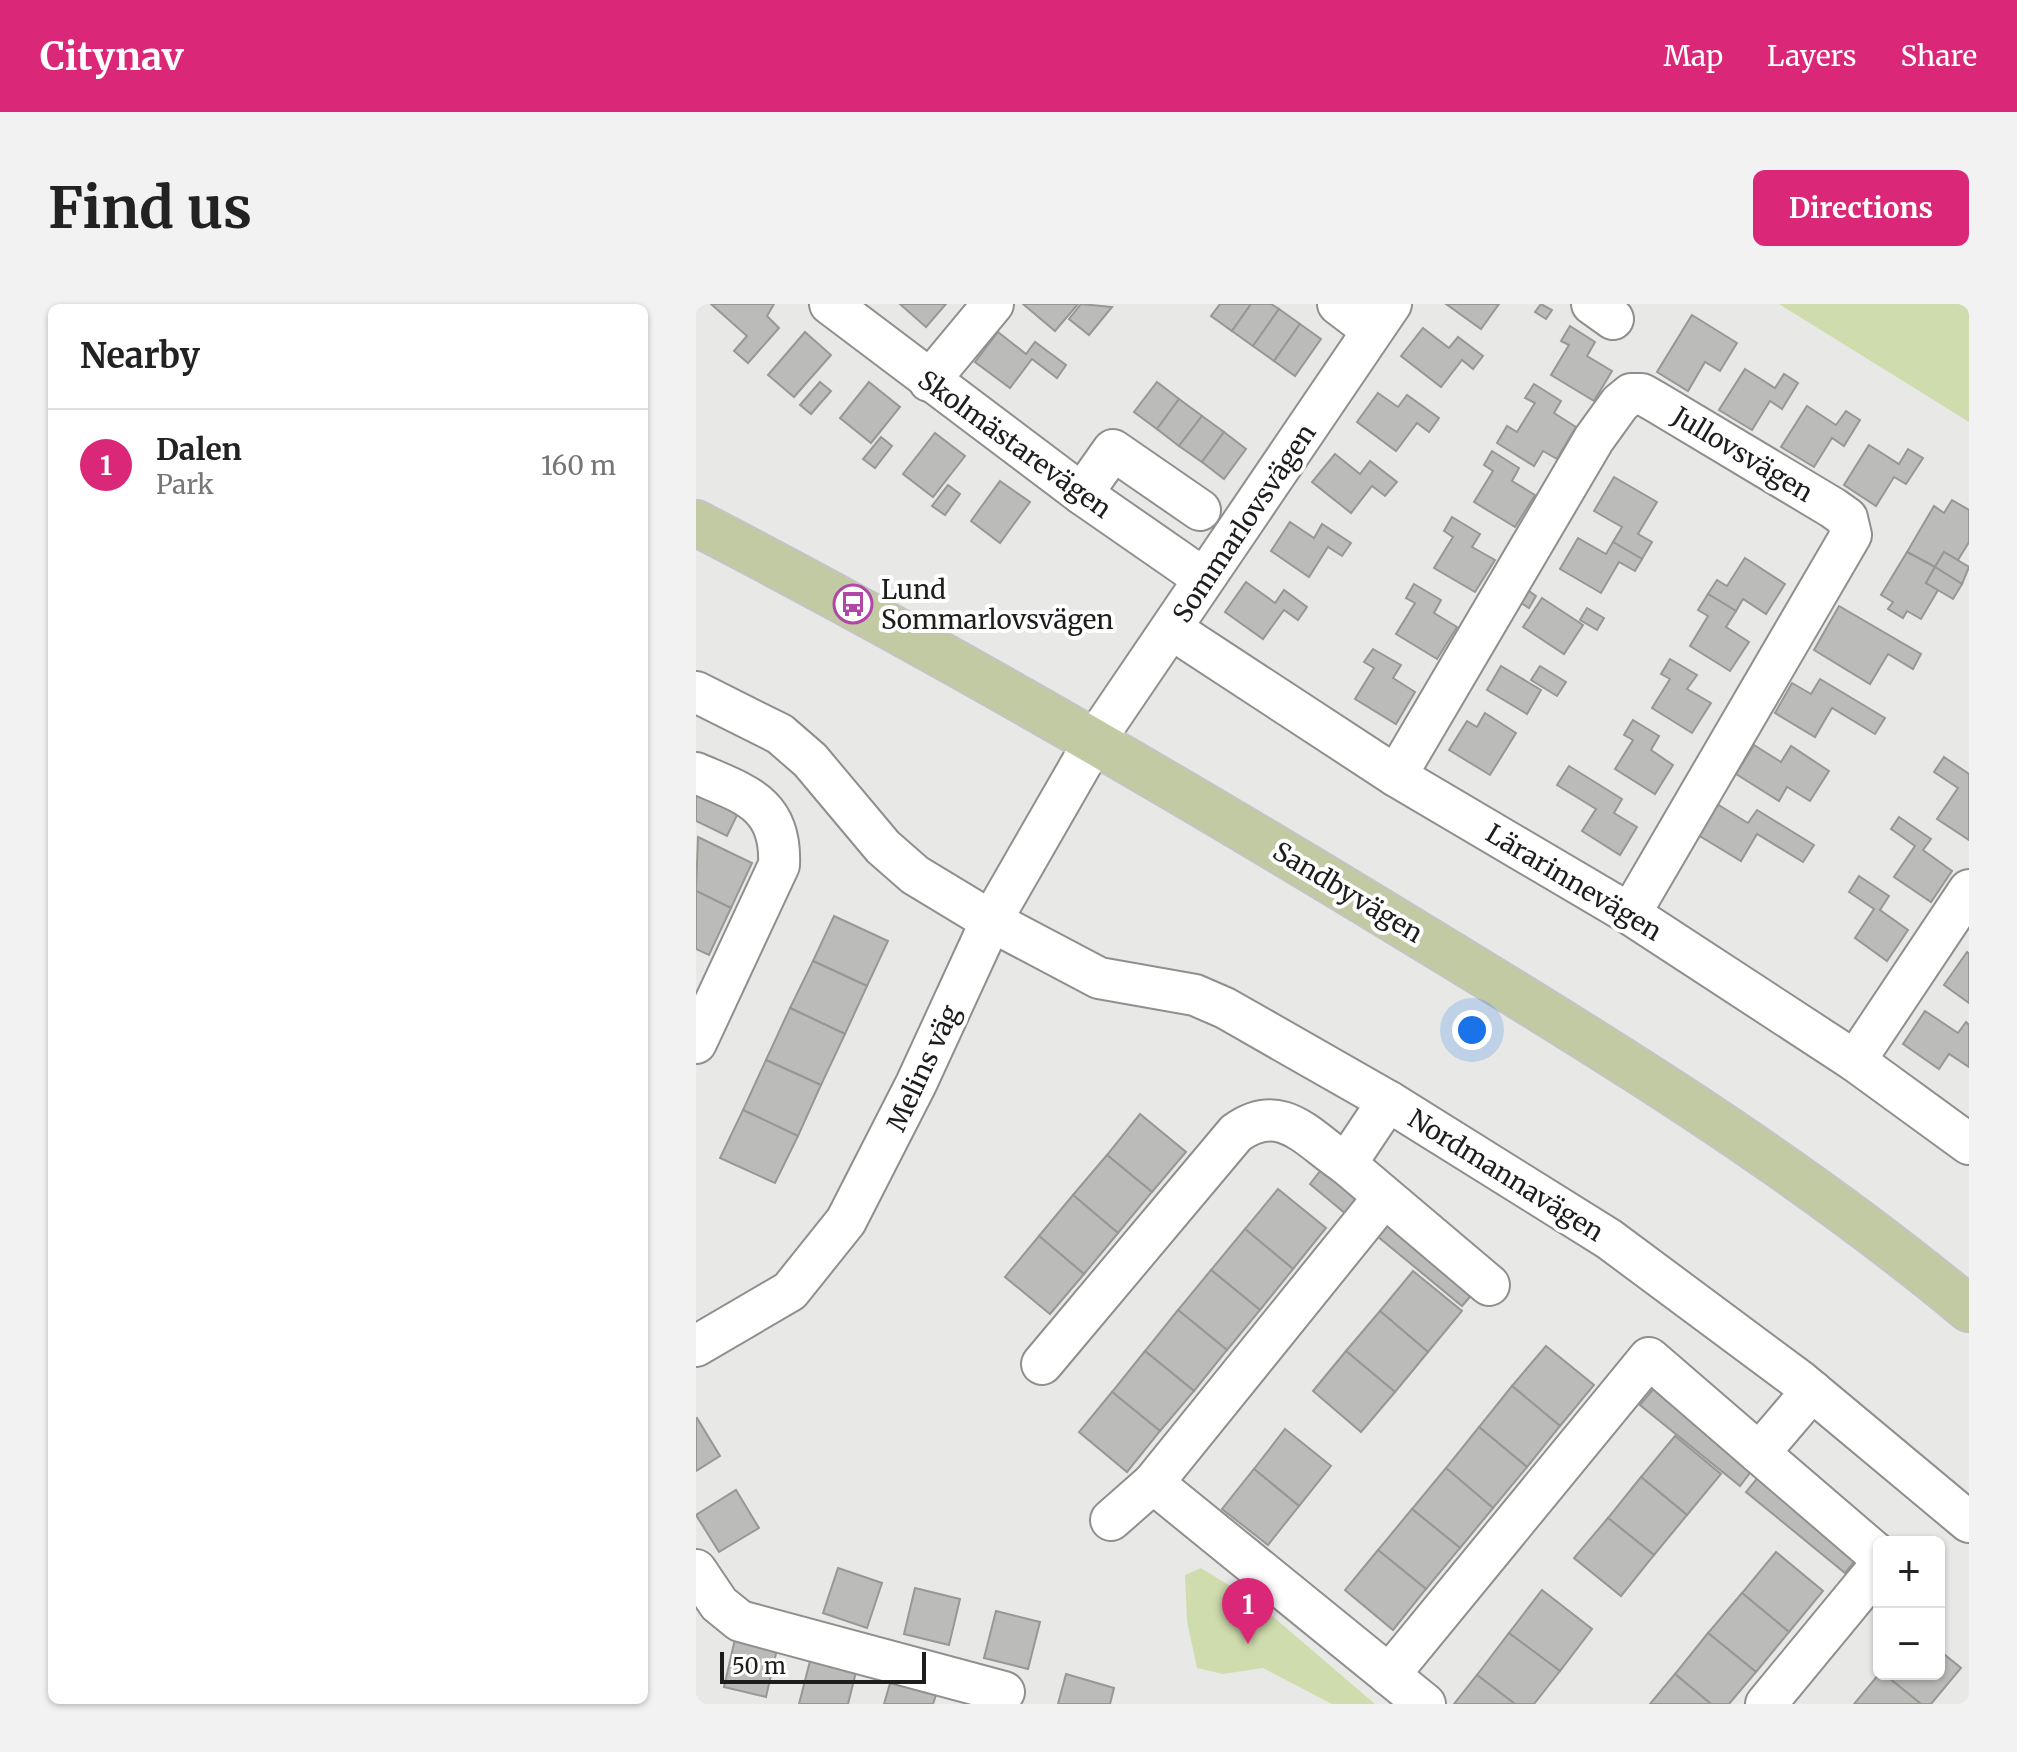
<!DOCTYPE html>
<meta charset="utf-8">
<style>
:root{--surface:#fff;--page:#f2f2f2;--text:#222;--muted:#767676;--line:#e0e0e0;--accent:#db2777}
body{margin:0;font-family:Merriweather,serif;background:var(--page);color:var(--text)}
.controls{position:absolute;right:24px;bottom:24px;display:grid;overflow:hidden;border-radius:12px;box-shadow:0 2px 6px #0004}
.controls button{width:72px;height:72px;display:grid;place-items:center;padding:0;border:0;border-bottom:2px solid var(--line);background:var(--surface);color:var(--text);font:40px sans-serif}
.scale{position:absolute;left:24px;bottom:20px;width:206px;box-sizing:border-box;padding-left:8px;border:4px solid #1d1d1c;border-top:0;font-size:22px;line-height:28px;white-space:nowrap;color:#1d1d1c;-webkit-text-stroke:6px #fff;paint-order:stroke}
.you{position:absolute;left:776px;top:726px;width:28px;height:28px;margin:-20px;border:6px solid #fff;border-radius:50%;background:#1a73e8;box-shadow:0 0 0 12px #1a73e833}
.badge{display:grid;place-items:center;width:52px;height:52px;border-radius:50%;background:var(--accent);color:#fff;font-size:26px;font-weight:700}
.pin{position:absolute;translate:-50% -66px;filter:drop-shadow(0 2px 4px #0008)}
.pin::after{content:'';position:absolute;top:42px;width:28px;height:24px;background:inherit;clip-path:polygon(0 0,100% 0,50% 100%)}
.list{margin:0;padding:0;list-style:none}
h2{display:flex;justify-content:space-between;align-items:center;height:104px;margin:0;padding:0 32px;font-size:34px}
h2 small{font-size:26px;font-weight:400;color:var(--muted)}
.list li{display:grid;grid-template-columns:52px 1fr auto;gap:24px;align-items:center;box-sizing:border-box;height:112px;padding:0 32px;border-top:2px solid var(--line)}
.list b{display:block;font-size:30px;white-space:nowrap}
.list p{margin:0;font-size:26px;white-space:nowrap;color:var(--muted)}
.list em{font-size:26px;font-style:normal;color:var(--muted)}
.map{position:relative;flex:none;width:1273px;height:1400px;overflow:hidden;border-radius:12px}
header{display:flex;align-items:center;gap:48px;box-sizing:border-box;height:112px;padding:0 40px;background:var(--accent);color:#fff}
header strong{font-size:38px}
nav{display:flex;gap:44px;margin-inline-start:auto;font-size:28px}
.intro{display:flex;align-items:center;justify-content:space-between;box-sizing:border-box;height:192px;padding:0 48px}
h1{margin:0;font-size:56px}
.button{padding:20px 36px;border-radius:12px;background:var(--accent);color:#fff;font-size:28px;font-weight:700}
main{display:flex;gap:48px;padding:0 48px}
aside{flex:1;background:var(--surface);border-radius:12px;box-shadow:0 2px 6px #0004}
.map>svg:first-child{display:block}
</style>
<header>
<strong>Citynav</strong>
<nav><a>Map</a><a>Layers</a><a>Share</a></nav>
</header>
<div class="intro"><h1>Find us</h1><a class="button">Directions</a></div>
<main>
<aside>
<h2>Nearby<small></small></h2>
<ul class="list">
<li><span class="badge">1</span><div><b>Dalen</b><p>Park</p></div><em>160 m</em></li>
</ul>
</aside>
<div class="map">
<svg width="1273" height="1400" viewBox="0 0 1273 1400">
<rect width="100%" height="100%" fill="#e8e9e6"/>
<g fill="#cfdcad">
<path d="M1083 0H1273V118Z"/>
<path d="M505 1264 560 1298 679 1400H636L567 1364 527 1370 501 1364 491 1317 489 1271Z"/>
</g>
<g fill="#bbbcb9" stroke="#979895" stroke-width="2">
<path d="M15 0H78L71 12 83 24 52 59 38 47 51 32Z"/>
<path d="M204 0H250L230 23Z"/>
<path d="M327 0H382L359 27Z"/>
<path d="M385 0 416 3 393 31 373 15Z"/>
<path d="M524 0H555L536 27 515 12Z"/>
<path d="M555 0H575L583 5 557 42 536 27Z"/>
<path d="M750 0H803L785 25Z"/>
<path d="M845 0 856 6 850 15 839 8Z"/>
<path d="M583 5 604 20 578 57 557 42Z"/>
<path d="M996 11 1041 39 1024 67 1009 58 992 87 961 68Z"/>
<path d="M604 20 625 35 599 72 578 57Z"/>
<path d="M874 22 899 38 891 52 916 67 898 97 855 71 873 41 865 37Z"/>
<path d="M727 24 753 44 762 33 787 52 777 65 766 56 745 83 705 52Z"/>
<path d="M109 28 135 51 98 93 72 71Z"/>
<path d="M302 28 330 50 339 38 370 61 361 74 336 55 314 84 279 58Z"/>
<path d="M1049 65 1079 84 1088 70 1102 79 1086 105 1074 97 1056 126 1023 106Z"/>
<path d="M124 78 135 87 115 110 104 101Z"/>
<path d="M173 78 204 103 175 139 144 114Z"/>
<path d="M461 78 483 95 461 125 438 108Z"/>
<path d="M838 80 865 97 858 109 880 123 861 155 847 147 838 162 801 139 811 122 821 128 839 99 829 94Z"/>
<path d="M682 89 702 103 711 91 743 114 733 128 721 119 700 147 661 118Z"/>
<path d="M483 95 506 112 483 142 461 125Z"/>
<path d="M1111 102 1140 121 1150 107 1164 116 1148 142 1136 134 1118 163 1085 143Z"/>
<path d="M506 112 528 128 506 158 483 142Z"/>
<path d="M528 128 550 145 528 175 506 158Z"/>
<path d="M239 129 269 152 237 193 207 170Z"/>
<path d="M185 133 196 142 179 164 167 155Z"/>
<path d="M1173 141 1203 160 1212 145 1227 154 1210 180 1198 173 1180 202 1148 181Z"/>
<path d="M796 147 823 164 816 177 839 191 819 223 778 198 797 167 788 161Z"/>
<path d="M639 150 664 170 674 157 701 178 689 192 676 182 655 209 616 178Z"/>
<path d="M918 173 961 198 942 230 956 238 946 255 917 238 926 223 898 207Z"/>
<path d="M304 177 334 198 304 239 275 217Z"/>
<path d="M252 181 264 190 249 211 236 202Z"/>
<path d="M1256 196 1273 206V238L1262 256 1248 248 1239 263 1211 248 1238 202 1248 209Z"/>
<path d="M756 213 784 230 776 243 799 256 779 288 738 264 757 233 748 227Z"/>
<path d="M594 218 618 234 626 220 655 239 646 252 632 243 613 273 575 247Z"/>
<path d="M882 234 910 250 917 238 946 255 939 267 923 258 905 289 864 265Z"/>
<path d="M1211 248 1239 263 1230 279 1242 286 1225 315 1211 307 1207 314 1192 305 1197 298 1185 291Z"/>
<path d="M1248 248 1273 263 1266 280 1239 263Z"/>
<path d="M1049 254 1089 280 1070 310 1047 295 1040 307 1012 290 1021 276 1031 282Z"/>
<path d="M1239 263 1266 280 1257 295 1230 279Z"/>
<path d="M550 278 579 299 588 286 611 303 602 316 588 306 567 335 529 308Z"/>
<path d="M718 280 745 296 738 309 761 323 741 355 700 330 719 299 710 294Z"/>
<path d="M833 287 840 292 833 304 825 299Z"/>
<path d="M1012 290 1040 307 1030 323 1053 338 1034 367 994 342 1012 312 1002 306Z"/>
<path d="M846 294 887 321 868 350 827 323Z"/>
<path d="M1143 302 1225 350 1217 365 1192 350 1174 380 1118 346Z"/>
<path d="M891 304 908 314 901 326 884 316Z"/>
<path d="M677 345 705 361 697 374 719 388 700 420 659 395 678 364 668 358Z"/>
<path d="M974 355 1001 371 991 385 1015 399 996 429 956 404 974 375 965 370Z"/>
<path d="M805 362 845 386 831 410 791 386Z"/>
<path d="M844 362 870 378 861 392 835 376Z"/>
<path d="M1124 375 1189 414 1179 430 1136 404 1119 433 1079 409 1096 379 1115 390Z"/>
<path d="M789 409 820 429 794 471 753 446 771 417 781 423Z"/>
<path d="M937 416 963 432 955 446 977 461 959 490 919 465 937 436 928 431Z"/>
<path d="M1058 441 1085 458 1095 442 1133 467 1114 497 1091 483 1083 497 1040 470Z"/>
<path d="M1248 453 1273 470V536L1241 515 1262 484 1238 468Z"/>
<path d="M873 462 926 495 918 509 941 523 924 551 886 527 900 505 861 481Z"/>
<path d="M0 489 42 509 31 532 0 517Z"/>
<path d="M1021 500 1052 519 1061 506 1118 541 1107 558 1061 530 1045 557 1002 531Z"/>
<path d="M1203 513 1235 535 1227 546 1256 567 1235 598 1198 573 1219 542 1195 525Z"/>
<path d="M2 533 56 559 35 604 0 587Z"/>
<path d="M1163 572 1193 592 1184 606 1212 626 1191 657 1159 634 1178 605 1153 588Z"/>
<path d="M0 587 35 604 13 651 0 645Z"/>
<path d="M138 612 192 637 171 682 117 657Z"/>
<path d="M1271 648 1273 650V699L1248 681Z"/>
<path d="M117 657 171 682 149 730 94 704Z"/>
<path d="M94 704 149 730 125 781 70 756Z"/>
<path d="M1229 707 1262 729 1270 718 1273 721V763L1253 750 1243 765 1207 740Z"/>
<path d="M70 756 125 781 102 832 47 806Z"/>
<path d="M47 806 102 832 79 879 24 854Z"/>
<path d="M444 810 490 848 456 888 411 851Z"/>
<path d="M411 851 456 888 422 929 377 891Z"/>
<path d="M628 862 670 897 656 915 614 880Z"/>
<path d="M582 885 630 924 597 965 549 925Z"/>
<path d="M377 891 422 929 388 970 343 932Z"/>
<path d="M687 911 779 987 766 1002 675 927Z"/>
<path d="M549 925 597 965 564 1006 515 966Z"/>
<path d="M343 932 388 970 354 1010 309 973Z"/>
<path d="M515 966 564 1006 531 1046 482 1006Z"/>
<path d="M717 967 766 1007 732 1048 684 1007Z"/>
<path d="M482 1006 531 1046 498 1087 449 1047Z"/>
<path d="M684 1007 732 1048 699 1088 650 1047Z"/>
<path d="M850 1042 898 1081 864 1122 816 1082Z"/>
<path d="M449 1047 498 1087 464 1127 416 1088Z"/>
<path d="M650 1047 699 1088 665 1128 617 1087Z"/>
<path d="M816 1082 864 1122 831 1163 783 1123Z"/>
<path d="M959 1083 1057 1165 1044 1182 944 1101Z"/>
<path d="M416 1088 464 1127 431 1168 383 1128Z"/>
<path d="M1 1114 24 1152 0 1167V1115Z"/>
<path d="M783 1123 831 1163 797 1204 750 1164Z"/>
<path d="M589 1125 635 1162 603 1202 558 1165Z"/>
<path d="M979 1132 1025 1170 991 1211 945 1173Z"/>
<path d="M750 1164 797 1204 764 1244 716 1205Z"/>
<path d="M558 1165 603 1202 572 1241 526 1205Z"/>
<path d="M1064 1171 1163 1252 1149 1269 1050 1188Z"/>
<path d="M945 1173 991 1211 958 1251 912 1214Z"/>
<path d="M40 1186 63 1224 23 1248 0 1211Z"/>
<path d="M716 1205 764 1244 730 1285 682 1246Z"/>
<path d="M912 1214 958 1251 925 1292 878 1254Z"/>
<path d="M682 1246 730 1285 697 1326 649 1286Z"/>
<path d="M1080 1248 1127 1287 1093 1328 1046 1289Z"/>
<path d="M142 1264 186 1279 171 1324 127 1309Z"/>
<path d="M219 1284 264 1295 253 1341 208 1330Z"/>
<path d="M846 1286 896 1325 864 1367 813 1329Z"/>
<path d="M1046 1289 1093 1328 1060 1368 1012 1329Z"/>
<path d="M300 1307 344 1318 332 1365 288 1354Z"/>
<path d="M813 1329 864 1367 838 1400H819L781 1371Z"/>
<path d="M1012 1329 1060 1368 1033 1400H1015L979 1370Z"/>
<path d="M39 1335 81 1345 70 1393 28 1383Z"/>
<path d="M1243 1346 1265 1364 1235 1400H1225L1188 1370H1243Z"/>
<path d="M114 1357 160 1368 152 1400H103Z"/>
<path d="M370 1370 418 1384 414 1400H362Z"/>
<path d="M979 1370 1015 1400H954Z"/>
<path d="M1183 1370H1188L1225 1400H1158Z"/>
<path d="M781 1371 819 1400H758Z"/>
<path d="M195 1376 241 1388 237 1400H188Z"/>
</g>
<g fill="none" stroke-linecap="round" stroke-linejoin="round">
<g stroke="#8f908d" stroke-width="44">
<g id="minor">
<path d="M134 0 386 190 507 274"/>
<path d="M642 0 676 26"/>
<path d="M896 0 917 15"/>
<path d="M233 77 297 0"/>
<path d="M386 190 417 146 504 206"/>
<path d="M477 326 700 472 934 610 1159 757 1273 840"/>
<path d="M0 388 84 430 114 456 187 543 219 571 295 617 403 674 499 691 529 704 692 797 913 935 1104 1077 1273 1218"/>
<path d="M0 469C48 490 86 499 83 561L0 739"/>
<path d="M700 472 898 135 924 99 935 90H946L960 98 1137 204 1151 214 1155 231 934 610"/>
<path d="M1159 757 1273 586"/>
<path d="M692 797 650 860 793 981"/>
<path d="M0 1042 94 987 150 917 220 780 295 617 399 436 695 0"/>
<path d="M346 1060 540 829C586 796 612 835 650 860"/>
<path d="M1116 1087 1063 1149 1183 1252"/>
<path d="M457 1179 688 893"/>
<path d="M415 1216 457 1179 729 1400"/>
<path d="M0 1266 23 1300 44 1317 308 1388"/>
<path d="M693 1371 953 1054 1063 1149"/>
<path d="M1070 1400 1183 1263"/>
</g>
</g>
<g stroke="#c4c4c4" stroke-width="48">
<path id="major" d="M0 219C243 345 479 482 713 625 906 742 1099 860 1273 1005"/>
</g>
<use href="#minor" stroke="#fff" stroke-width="40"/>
<use href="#major" stroke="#c1caa3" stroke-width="44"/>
</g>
<defs>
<g id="bus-ring" transform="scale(2)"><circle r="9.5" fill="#fff" stroke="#af46a8" stroke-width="1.5"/><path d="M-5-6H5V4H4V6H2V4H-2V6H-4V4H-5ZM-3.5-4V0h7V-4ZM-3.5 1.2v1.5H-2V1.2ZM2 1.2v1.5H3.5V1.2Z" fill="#af46a8"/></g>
</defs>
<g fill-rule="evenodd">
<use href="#bus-ring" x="157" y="300"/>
</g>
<g text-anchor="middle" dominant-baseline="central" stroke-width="8" stroke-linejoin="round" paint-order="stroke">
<g font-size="26" fill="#1d1d1c" stroke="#fff">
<text transform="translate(319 140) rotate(36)">Skolmästarevägen</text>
<text transform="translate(1047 150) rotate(31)">Jullovsvägen</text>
<text transform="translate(548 219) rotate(-56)">Sommarlovsvägen</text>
<text transform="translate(878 578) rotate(31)">Lärarinnevägen</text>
<text transform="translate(652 588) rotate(31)">Sandbyvägen</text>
<text transform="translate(227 764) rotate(-65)">Melins väg</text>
<text transform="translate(810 871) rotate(32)">Nordmannavägen</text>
</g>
<g font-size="26" fill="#1d1d1c" stroke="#fff" text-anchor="start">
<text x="185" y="285">Lund<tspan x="185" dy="30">Sommarlovsvägen</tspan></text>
</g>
</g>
</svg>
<div class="controls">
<button>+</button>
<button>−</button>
</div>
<div class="scale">50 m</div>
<div class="you"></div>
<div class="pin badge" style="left:552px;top:1340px">1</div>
</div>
</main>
